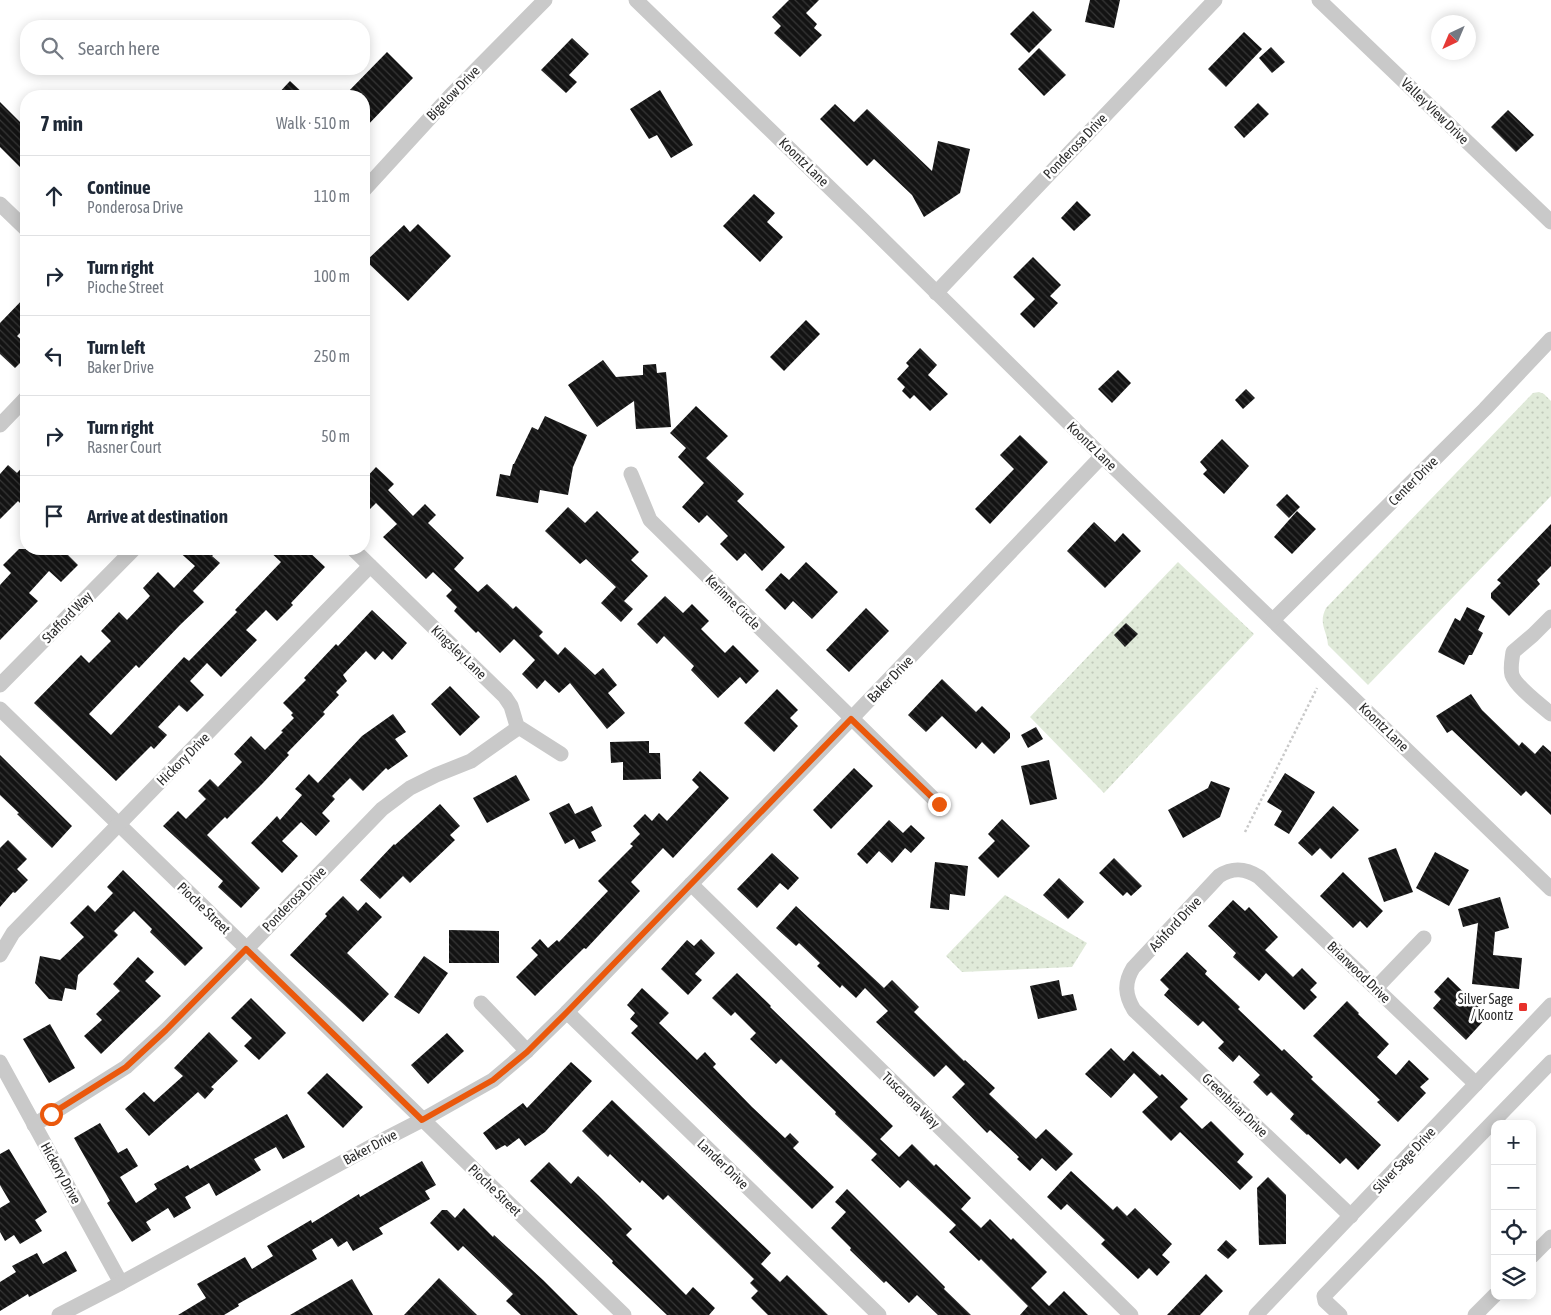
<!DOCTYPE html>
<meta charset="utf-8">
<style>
:root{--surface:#fff;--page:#f6f6f7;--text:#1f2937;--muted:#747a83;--line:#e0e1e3}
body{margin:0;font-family:"Asap Condensed",sans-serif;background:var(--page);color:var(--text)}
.controls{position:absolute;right:15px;bottom:15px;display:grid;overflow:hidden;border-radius:10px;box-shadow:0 2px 12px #0003}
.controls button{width:45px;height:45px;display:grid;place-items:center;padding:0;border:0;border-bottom:1px solid var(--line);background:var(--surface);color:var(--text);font:25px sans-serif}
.compass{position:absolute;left:1431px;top:15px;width:45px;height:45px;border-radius:50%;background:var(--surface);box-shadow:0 2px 12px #0003;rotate:224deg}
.stop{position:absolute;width:15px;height:15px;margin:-11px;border:4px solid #ea580c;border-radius:50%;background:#fff}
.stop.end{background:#ea580c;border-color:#fff;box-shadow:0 1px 5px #0008}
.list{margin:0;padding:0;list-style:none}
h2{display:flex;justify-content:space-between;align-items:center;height:65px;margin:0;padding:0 20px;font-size:21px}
h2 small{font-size:16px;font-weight:400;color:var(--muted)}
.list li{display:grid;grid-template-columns:32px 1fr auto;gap:15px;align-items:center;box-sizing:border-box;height:80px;padding:0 20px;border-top:1px solid var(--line)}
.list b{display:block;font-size:19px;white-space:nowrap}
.list p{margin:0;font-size:16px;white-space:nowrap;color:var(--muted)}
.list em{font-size:16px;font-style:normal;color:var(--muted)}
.icon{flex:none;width:28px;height:28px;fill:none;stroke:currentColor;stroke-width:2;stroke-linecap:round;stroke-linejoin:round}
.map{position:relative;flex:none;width:1551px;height:1315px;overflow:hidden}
.search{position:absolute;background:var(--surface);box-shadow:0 2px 12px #0003;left:20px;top:20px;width:350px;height:55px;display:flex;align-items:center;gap:12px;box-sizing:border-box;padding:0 18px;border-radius:20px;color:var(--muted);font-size:19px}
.panel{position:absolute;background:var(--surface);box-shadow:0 2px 12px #0003;left:20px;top:90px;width:350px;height:465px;border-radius:20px}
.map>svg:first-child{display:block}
</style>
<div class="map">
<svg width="1551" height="1315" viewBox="0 0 1551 1315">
<defs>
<pattern id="grass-dots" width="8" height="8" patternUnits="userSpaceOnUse" patternTransform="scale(1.25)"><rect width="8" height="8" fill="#e0ead9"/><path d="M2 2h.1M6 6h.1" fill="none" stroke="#c0c9ba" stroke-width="1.8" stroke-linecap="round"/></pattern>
<pattern id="building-back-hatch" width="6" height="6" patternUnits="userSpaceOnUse" patternTransform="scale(1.25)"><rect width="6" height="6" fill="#131313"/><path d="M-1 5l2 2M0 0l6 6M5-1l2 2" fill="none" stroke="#363636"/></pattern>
</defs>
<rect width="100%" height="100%" fill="#fff"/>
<g fill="url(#grass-dots)">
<path d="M1539 392 1544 394 1551 401V496L1368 685 1328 645C1327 630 1318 624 1326 608L1533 393Z"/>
<path d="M1178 562 1254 634 1104 793 1030 717Z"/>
<path d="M1005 895 1087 943 1072 967 962 972 946 956Z"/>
</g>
<g fill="url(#building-back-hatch)">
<path d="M789 0H819L806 13 817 24 814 28 822 35 800 57 774 33 781 26 772 17Z"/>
<path d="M1090 0H1120L1114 28 1085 22Z"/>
<path d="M1033 11 1052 30 1029 53 1010 34Z"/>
<path d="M1244 32 1262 49 1226 87 1208 69Z"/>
<path d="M572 38 589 54 569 75 577 82 566 93 541 70Z"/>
<path d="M1271 47 1285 62 1272 73 1259 58Z"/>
<path d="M1039 48 1066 75 1044 96 1018 69Z"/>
<path d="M387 52 413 78 364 129V96H344Z"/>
<path d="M290 81 306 96H276Z"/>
<path d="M660 90 693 145 671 158 657 135 649 139 630 109Z"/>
<path d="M0 102 26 128V173L0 147Z"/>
<path d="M1258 103 1269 114 1244 138 1234 127Z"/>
<path d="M835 104 854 122 867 109 932 171 938 141 970 149 960 193 924 217 912 195 874 159 867 166 820 119Z"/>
<path d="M1508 110 1534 135 1516 152 1491 127Z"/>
<path d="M754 194 775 213 767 222 783 237 760 262 723 226Z"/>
<path d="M1077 201 1091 215 1074 231 1061 218Z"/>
<path d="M418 224 451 256 408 301 366 261 404 225 410 232Z"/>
<path d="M1033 257 1061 285 1050 296 1058 303 1034 328 1020 314 1035 299 1013 277Z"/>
<path d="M26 296V327L17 336 26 344V357L15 368 0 354V323Z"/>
<path d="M806 320 820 334 784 371 770 357Z"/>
<path d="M920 348 937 365 928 375 948 394 930 411 914 395 910 399 902 391 905 387 897 379 909 366 906 363Z"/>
<path d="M603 360 616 377 643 375V365L656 364 657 373 666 372 671 427 636 429 634 401 597 427 568 385Z"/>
<path d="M1118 370 1131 383 1112 403 1098 389Z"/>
<path d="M1246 389 1255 398 1243 409 1235 400Z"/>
<path d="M696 406 728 436 706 458 744 494 737 501 785 547 762 571 745 553 737 561 720 544 728 536 707 515 699 523 682 507 704 483 678 457 686 448 670 433Z"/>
<path d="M545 416 587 435 573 467 568 495 540 490 538 503 496 496 500 474 510 476 513 464H514L532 427 538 430Z"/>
<path d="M1020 435 1048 462 990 524 975 509 1014 469 1000 455Z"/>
<path d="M1222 439 1249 466 1224 494 1203 474 1207 470 1200 462Z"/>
<path d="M26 463V509L18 501 0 519V474L8 465 17 473Z"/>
<path d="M376 467 394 484 388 490 413 516 425 504 436 515 428 523 464 558 454 569 478 592 487 584 513 609 516 606 543 632 539 636 558 655 565 647 595 675 603 668 617 685 608 693 625 713 607 729 570 683 559 693 545 680 537 689 522 674 535 660 514 639 500 653 478 631 476 633 454 611 457 607 446 596 452 590 433 572 426 579 383 537 397 524 376 503 364 515V480Z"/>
<path d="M1287 494 1300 507 1289 518 1276 505Z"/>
<path d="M568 507 585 523 597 511 639 552 631 560 648 576 624 601 633 609 621 622 601 603 616 587 586 559 580 564 545 531Z"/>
<path d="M1297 511 1316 529 1292 554 1274 537Z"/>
<path d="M1094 522 1115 542 1123 533 1141 551 1105 588 1067 551Z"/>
<path d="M1551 524V566L1537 580 1540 584 1509 616 1491 598V593L1501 583 1497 580Z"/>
<path d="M19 549H74L68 555 78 565 61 582 49 571 29 593 38 601 0 640V585L11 573 3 565Z"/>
<path d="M176 549H219L212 556 220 563 193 591 204 602 180 625 139 668 136 665 89 714 111 735 184 657 189 661 237 612 235 610 281 562 267 549H306L325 567 291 603 293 605 277 621 266 610 246 630 257 640 221 677 207 663 190 681 204 695 187 712 179 705 158 727 167 735 154 749 151 746 116 781 34 703 81 655 89 663 111 641 101 631 119 612 127 620 150 596 143 588 158 572 174 588 195 566Z"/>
<path d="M806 562 838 592 812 619 793 601 785 610 765 590 781 573 789 580Z"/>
<path d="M665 596 683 613 692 604 709 621 701 629 725 653 733 645 759 671 746 684 740 677 718 698 691 670 694 666 664 636 657 644 637 624Z"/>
<path d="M1467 607 1485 616 1478 630 1483 633 1472 655H1469L1464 665 1438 652 1455 618 1460 621Z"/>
<path d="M866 608 889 631 849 672 826 650Z"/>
<path d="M372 610 407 643 392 660 383 651 375 660 366 651 343 675 347 681 336 692 339 695 323 712 325 714 287 753 289 755 263 783 227 819 225 817 207 835 260 888 241 908 218 887 223 881 163 826 178 811 186 819 206 799 198 791 210 779 218 787 242 762 234 754 251 736 265 750 283 732 281 731 294 718 291 715 293 713 283 703 306 680 304 678 336 644 338 646Z"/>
<path d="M1126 623 1138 634 1125 647 1114 635Z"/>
<path d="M942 679 976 712 982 706 1010 733V738L994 754 982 742 976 749 942 716 926 732 908 715Z"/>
<path d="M450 686 480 717 460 736 431 704Z"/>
<path d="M777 689 798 710 790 718 798 726 774 752 744 723Z"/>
<path d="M1471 694 1482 710 1519 746 1522 742 1535 754 1543 745 1551 752V815L1526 791 1521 796 1452 730 1447 733 1436 716Z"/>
<path d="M393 714 406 732 395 739 408 756 388 770 386 768 363 791 350 778 332 796 335 799 322 813 330 821 316 836 301 822 282 841 298 856 282 873 251 843 277 816 280 820 302 795 295 789 309 774 318 783 362 736Z"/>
<path d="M1036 727 1043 739 1028 748 1021 735Z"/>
<path d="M649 741V753H660L661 779 623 780V762L611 763 610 742Z"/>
<path d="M0 755 72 826 52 848 17 814 19 813 0 795Z"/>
<path d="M1049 760 1057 799 1030 805 1021 766Z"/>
<path d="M854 768 873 786 831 829 813 810Z"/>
<path d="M700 771 729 798 673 858 663 848 631 882 640 891 586 949 584 948 535 996 516 977 538 955 531 948 540 939 548 948 557 940 559 942 608 891 598 881 633 846 630 844 640 834 633 826 645 814 652 821 659 813 667 821 699 787 692 780Z"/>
<path d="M1285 773 1315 792 1289 834 1274 825 1282 811 1267 802Z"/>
<path d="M516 775 530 800 487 823 473 798Z"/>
<path d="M1211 781 1230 788 1220 817 1183 838 1168 810 1208 788Z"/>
<path d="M569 803 575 814 592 806 602 826 591 832 596 841 579 849 574 839 565 844 549 813Z"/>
<path d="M440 804 460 826 450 835 455 840 410 883 403 876 380 899 360 880 394 844 395 845Z"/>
<path d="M1333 806 1359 830 1331 859 1320 848 1312 856 1298 843Z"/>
<path d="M1002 819 1030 846 998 878 978 858 995 841 988 834Z"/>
<path d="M889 820 903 833 911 825 925 838 911 853 905 848 892 863 879 851 867 864 857 854Z"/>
<path d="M8 840 27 859 17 869 28 880 15 893 13 892 0 907V848Z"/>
<path d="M1396 848 1413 892 1384 902 1368 858Z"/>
<path d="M1435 852 1469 870 1449 906 1416 888Z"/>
<path d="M772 853 799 878 788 890 780 883 757 908 737 889Z"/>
<path d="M1114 858 1142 886 1131 896 1127 892 1123 896 1099 873Z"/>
<path d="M935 862 968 866 965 896 950 894 949 910 930 908Z"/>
<path d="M123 870 203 948 185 966 150 932 152 929 134 911 114 931 118 935 78 975 76 990 65 988 62 1001 49 999 35 983 40 956 60 960 84 937 70 923 88 905 95 912 113 893 107 887Z"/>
<path d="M1343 872 1383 911 1367 928 1360 921 1353 928 1320 896Z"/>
<path d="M1059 878 1084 902 1068 919 1043 895Z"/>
<path d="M343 896 358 911 366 902 382 917 347 953 389 994 363 1022 290 955 327 916 325 914Z"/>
<path d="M1500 897 1509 928 1495 932 1493 955 1522 958 1519 989 1472 984 1478 923 1463 927 1458 909Z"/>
<path d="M1233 900 1245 911 1249 907 1278 937 1265 950 1293 977 1302 968 1317 983 1310 990 1317 997 1304 1010 1266 973 1259 981 1233 957 1236 953 1208 926Z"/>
<path d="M796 906 884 988 892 980 919 1007 914 1012 964 1061 965 1060 995 1088 989 1094 1036 1139 1046 1129 1073 1154 1056 1171 1042 1158 1030 1171 1017 1159 1019 1157 990 1130 987 1133 952 1097 965 1084 946 1065 934 1077 876 1022 888 1011 865 988 856 998 842 985 840 988 817 966 820 963 799 943 796 946 776 928Z"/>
<path d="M449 930 499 931V963H449Z"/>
<path d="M701 939 715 953 695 974 702 980 688 995 661 969 687 940 694 946Z"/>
<path d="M1187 952 1207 971 1205 974 1240 1007 1238 1009 1282 1051 1284 1049 1313 1077 1311 1079 1381 1145 1358 1170 1346 1158 1340 1164 1308 1134 1307 1135 1290 1119 1294 1114 1271 1092 1267 1096 1253 1082 1260 1075 1239 1055 1233 1062 1218 1048 1224 1042 1203 1021 1198 1026 1164 995 1169 989 1160 980Z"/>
<path d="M424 956 448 973 419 1014 394 997Z"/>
<path d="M138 957 154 972 145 981 161 996 101 1054 84 1036 102 1020 96 1014 120 991 113 984Z"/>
<path d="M737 973 771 1006 770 1007 893 1126 880 1139 899 1157 912 1144 934 1166 936 1164 971 1198 961 1209 981 1228 990 1219 1011 1240 1013 1238 1047 1272 1031 1288 1049 1306 1064 1291 1088 1315H1020L1028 1306 981 1259 979 1261 949 1232 956 1225 908 1180 900 1188 871 1160 877 1154 835 1114 836 1112 781 1059 776 1064 750 1039 756 1033 735 1012 731 1016 712 998Z"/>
<path d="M1448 977 1488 1016 1466 1040 1433 1008 1441 999 1434 992Z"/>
<path d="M1059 980 1062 996 1073 994 1077 1010 1038 1019 1030 986Z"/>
<path d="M642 988 669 1013 659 1023 697 1060 705 1052 716 1064 713 1067 752 1107 785 1138 790 1133 799 1142 793 1148 834 1187 812 1209 631 1033 638 1026 630 1019 635 1013 627 1005Z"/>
<path d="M251 998 286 1033 259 1060 244 1046 252 1038 231 1018Z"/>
<path d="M1347 1001 1359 1013 1358 1014 1389 1044 1377 1057 1396 1075 1409 1060 1429 1079 1420 1087 1426 1093 1398 1122 1377 1102 1380 1100 1313 1036Z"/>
<path d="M50 1024 75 1068 49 1083 23 1039Z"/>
<path d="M209 1032 238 1061 211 1087 214 1089 205 1099 198 1092 149 1136 125 1109 144 1092 154 1102 183 1076 174 1068Z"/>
<path d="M447 1033 464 1051 428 1084 411 1065Z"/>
<path d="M1111 1048 1124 1061 1133 1051 1160 1076 1162 1074 1188 1099 1180 1107 1202 1129 1211 1121 1244 1154 1237 1162 1253 1177 1240 1190 1180 1132 1171 1141 1142 1112 1158 1097 1134 1073 1111 1098 1085 1074Z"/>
<path d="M571 1062 592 1081 545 1132 525 1146 519 1138 507 1147 505 1145 496 1150 483 1133 523 1103 527 1108Z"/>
<path d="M327 1073 363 1107 343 1128 307 1093Z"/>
<path d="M612 1100 771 1253 761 1264 780 1282 787 1275 828 1315H768L751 1298 758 1291 750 1283 754 1279 668 1195 663 1200 642 1180 640 1183 610 1154 608 1157 582 1131Z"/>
<path d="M287 1114 305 1147 283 1159 276 1147 254 1159 261 1170 216 1196 209 1183 185 1197 191 1208 174 1218 168 1208 146 1222 151 1230 132 1242 107 1203 110 1201 74 1138 100 1123 118 1153 127 1148 138 1166 120 1177 136 1203 157 1189 154 1184 188 1165 190 1169Z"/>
<path d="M9 1149 47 1212 35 1220 42 1231 20 1244 14 1235 5 1241 0 1232V1208L10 1202 0 1185V1154Z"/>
<path d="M422 1161 436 1185 425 1191 430 1199 379 1228 383 1234 353 1251 347 1241 338 1247 332 1238 312 1250 317 1259 238 1304 239 1306 224 1315H178L206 1298 197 1284 245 1257 252 1269 273 1256 267 1246 311 1220 312 1223 359 1194 360 1197Z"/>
<path d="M549 1162 571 1184 578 1176 598 1195 632 1229 626 1235 686 1295 693 1287 715 1308 709 1315H667L612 1263 613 1261 530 1181Z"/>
<path d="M1071 1171 1113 1210 1117 1206 1127 1216 1135 1208 1172 1244 1162 1255 1170 1262 1157 1276 1149 1268 1138 1279 1101 1244 1105 1240 1067 1204 1061 1210 1047 1197Z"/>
<path d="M1268 1177 1286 1195V1244L1259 1245 1257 1188Z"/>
<path d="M847 1189 945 1287 944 1289 971 1315H938L917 1295 909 1303 886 1281 884 1283 850 1250 851 1248 831 1228 846 1212 835 1202Z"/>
<path d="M464 1208 493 1237 494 1235 543 1280 578 1315H521L506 1301 513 1294 463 1246 458 1251 430 1223 442 1210H447L455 1218Z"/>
<path d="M1226 1240 1237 1250 1228 1259 1217 1250Z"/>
<path d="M66 1251 77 1271 29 1297 28 1294 0 1311V1282L16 1272 12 1266 37 1253 43 1264Z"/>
<path d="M1206 1274 1223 1291 1200 1315H1167Z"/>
<path d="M439 1278 477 1315H404Z"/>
<path d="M352 1279 373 1315H290Z"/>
</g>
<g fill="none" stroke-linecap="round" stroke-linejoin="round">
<path stroke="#c9c9c9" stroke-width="2.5" stroke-dasharray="2.5 2.5" stroke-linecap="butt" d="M1245 832 1317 688"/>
<g stroke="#c9c9c9" stroke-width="15">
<path d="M636 0 864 221 1102 456 1551 889"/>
<path d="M1319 0 1551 222"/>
<path d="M364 190 451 95 545 0"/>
<path d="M0 204 26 229"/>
<path d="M936 293 1215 0"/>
<path d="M0 425 26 398"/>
<path d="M631 474 650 520 939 804"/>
<path d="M353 549 505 697 511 706 517 726 561 754"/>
<path d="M1551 617 1533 635 1513 652C1512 660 1510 667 1512 675 1516 687 1541 705 1551 714"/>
<path d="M1273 620 1485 409 1551 339"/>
<path d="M0 685 134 549"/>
<path d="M0 709 624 1315"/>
<path d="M691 884 1131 1315"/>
<path d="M0 955 13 933 370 566"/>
<path d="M1376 988 1424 938"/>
<path d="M481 1003 527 1051"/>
<path d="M567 1012 879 1315"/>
<path d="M0 1062 121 1283"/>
<path d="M34 1125 126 1067 166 1030 234 962 382 809 410 788 436 775 471 761 515 730 517 726"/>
<path d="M1351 1216 1134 1010C1125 995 1124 983 1133 968L1219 876C1233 867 1245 868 1259 877L1476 1084"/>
<path d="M1532 1256 1551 1237"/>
<path d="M59 1315 121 1283 385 1139 422 1120 493 1080 527 1051 567 1012 851 719 1102 456"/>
<path d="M1256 1315 1551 1005"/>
<path d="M1340 1315 1325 1301 1324 1296 1551 1062"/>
<path d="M1475 1315 1495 1295"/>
</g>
</g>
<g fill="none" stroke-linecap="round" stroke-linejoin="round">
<path stroke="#ea580c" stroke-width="6" d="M51 1114 126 1067 166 1030 246 949 422 1120 493 1080 527 1052 567 1012 851 719 939 804"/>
</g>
<rect fill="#e7312b" stroke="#fff" stroke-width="2" x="1518" y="1002" width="10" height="10" rx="2.5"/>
<g text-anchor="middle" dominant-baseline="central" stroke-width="5" stroke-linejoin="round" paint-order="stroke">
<g font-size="14" fill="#2c2c2c" stroke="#fff">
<text transform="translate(453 93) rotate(-46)">Bigelow Drive</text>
<text transform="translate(1435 111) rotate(44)">Valley View Drive</text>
<text transform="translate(1075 146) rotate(-46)">Ponderosa Drive</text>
<text transform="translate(804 162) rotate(44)">Koontz Lane</text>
<text transform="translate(1092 446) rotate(44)">Koontz Lane</text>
<text transform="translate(1413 481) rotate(-45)">Center Drive</text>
<text transform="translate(733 602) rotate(45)">Kerinne Circle</text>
<text transform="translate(67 617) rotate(-46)">Stafford Way</text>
<text transform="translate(459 652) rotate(44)">Kingsley Lane</text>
<text transform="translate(890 679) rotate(-46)">Baker Drive</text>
<text transform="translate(1384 727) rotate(44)">Koontz Lane</text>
<text transform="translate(183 759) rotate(-45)">Hickory Drive</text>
<text transform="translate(294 899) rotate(-46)">Ponderosa Drive</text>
<text transform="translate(204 908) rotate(44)">Pioche Street</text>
<text transform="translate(1175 924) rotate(-47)">Ashford Drive</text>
<text transform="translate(1359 972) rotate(44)">Briarwood Drive</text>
<text transform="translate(911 1100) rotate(44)">Tuscarora Way</text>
<text transform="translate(1235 1105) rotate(44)">Greenbriar Drive</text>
<text transform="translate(370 1147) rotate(-28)">Baker Drive</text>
<text transform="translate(1404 1160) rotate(-47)">Silver Sage Drive</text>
<text transform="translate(723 1164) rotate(44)">Lander Drive</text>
<text transform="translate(61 1173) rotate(61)">Hickory Drive</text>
<text transform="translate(495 1190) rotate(44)">Pioche Street</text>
</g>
<g font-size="14" fill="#2c2c2c" stroke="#fff" text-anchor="end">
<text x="1513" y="999">Silver Sage<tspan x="1513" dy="16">/ Koontz</tspan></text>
</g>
</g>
</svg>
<div class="controls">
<button>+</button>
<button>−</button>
<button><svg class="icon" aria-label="locate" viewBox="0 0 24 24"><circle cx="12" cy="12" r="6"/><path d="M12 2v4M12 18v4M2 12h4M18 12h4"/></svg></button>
<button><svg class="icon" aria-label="layers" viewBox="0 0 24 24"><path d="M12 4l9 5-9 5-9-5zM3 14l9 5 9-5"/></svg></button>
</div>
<svg class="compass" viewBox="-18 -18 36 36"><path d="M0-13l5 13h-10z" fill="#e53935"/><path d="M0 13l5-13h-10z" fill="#747a83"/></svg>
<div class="stop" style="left:51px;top:1114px"></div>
<div class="stop end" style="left:939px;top:804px"></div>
<div class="search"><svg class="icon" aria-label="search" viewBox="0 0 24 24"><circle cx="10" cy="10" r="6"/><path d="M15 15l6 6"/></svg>Search here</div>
<section class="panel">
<h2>7 min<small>Walk · 510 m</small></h2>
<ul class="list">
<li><svg class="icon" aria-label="ahead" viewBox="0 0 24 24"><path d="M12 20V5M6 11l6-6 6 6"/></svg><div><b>Continue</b><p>Ponderosa Drive</p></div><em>110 m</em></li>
<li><svg class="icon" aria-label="right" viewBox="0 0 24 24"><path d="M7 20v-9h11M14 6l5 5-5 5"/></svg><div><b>Turn right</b><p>Pioche Street</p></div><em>100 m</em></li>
<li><svg class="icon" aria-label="left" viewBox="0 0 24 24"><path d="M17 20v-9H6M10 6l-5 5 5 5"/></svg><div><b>Turn left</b><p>Baker Drive</p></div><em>250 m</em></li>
<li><svg class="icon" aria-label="right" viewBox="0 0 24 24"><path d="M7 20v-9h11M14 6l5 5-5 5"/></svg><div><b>Turn right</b><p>Rasner Court</p></div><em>50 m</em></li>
<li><svg class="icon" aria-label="arrive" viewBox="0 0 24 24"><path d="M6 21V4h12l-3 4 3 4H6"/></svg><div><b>Arrive at destination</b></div></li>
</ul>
</section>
</div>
